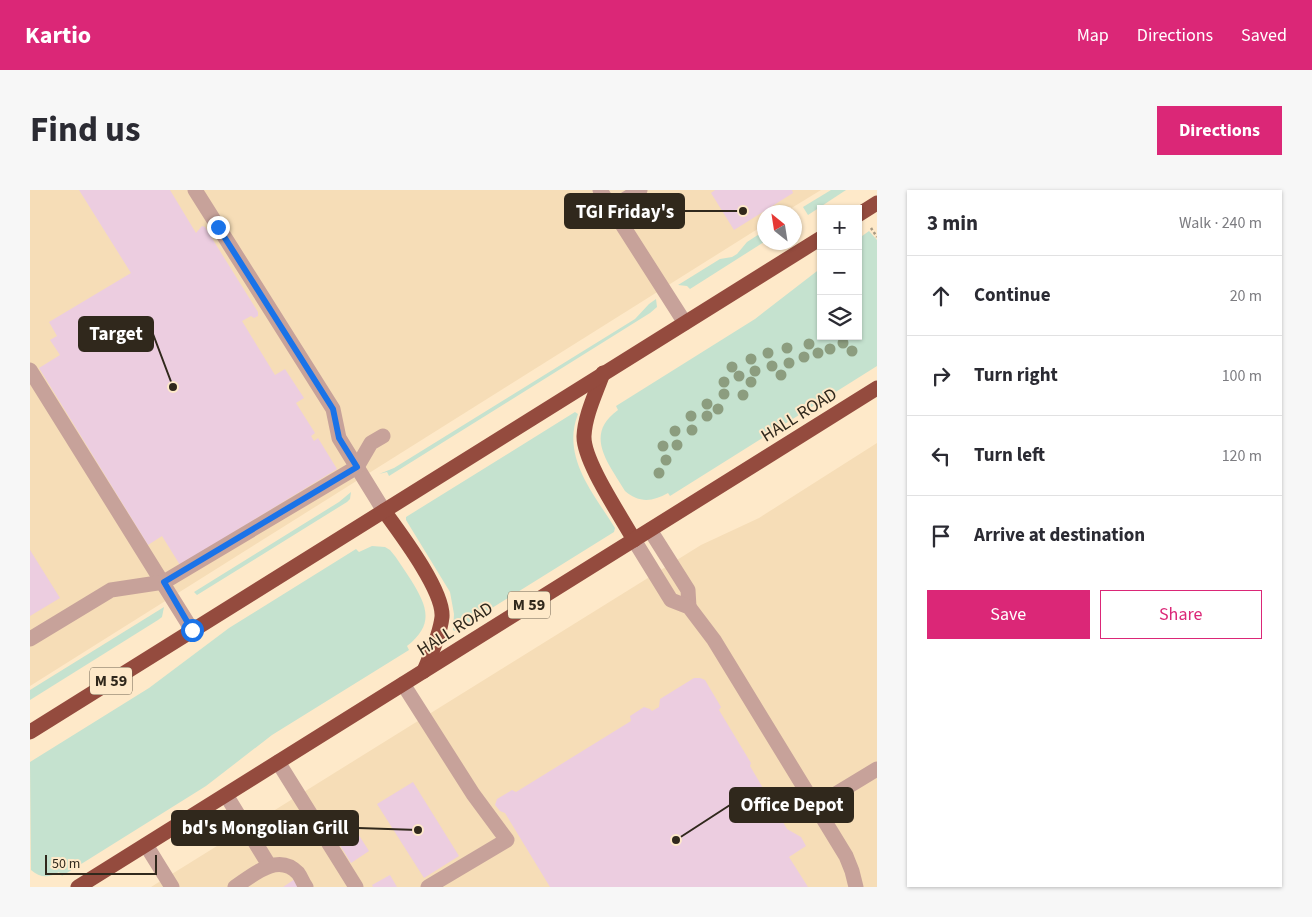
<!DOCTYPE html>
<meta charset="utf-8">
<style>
:root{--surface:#fff;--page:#f7f7f7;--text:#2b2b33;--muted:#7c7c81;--line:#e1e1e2;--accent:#db2777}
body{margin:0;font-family:"Source Sans 3",sans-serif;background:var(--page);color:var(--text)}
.controls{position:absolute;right:15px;top:15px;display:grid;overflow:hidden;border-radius:0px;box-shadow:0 1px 4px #0004}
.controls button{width:45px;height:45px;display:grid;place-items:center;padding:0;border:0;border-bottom:1px solid var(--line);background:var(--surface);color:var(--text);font:25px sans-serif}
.compass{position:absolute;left:727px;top:15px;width:45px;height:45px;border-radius:50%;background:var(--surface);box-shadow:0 1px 4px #0004;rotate:330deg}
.scale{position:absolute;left:15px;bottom:12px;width:112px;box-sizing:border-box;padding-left:5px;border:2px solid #30281c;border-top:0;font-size:14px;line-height:18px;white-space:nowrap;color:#30281c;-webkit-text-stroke:4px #fee9c9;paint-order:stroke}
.stop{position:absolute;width:15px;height:15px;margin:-11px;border:4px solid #1a73e8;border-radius:50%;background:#fff}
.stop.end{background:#1a73e8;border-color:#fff;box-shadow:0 1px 5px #0008}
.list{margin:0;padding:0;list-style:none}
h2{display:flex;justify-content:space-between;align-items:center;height:65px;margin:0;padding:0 20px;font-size:21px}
h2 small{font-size:16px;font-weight:400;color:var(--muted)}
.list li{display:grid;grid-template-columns:32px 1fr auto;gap:15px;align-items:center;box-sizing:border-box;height:80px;padding:0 20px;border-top:1px solid var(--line)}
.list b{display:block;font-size:19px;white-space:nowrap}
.list em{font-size:16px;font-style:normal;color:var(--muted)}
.actions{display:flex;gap:10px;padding:15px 20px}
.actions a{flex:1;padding:11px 0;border:1px solid var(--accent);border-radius:0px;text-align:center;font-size:18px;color:var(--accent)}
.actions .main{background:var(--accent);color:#fff}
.icon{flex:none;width:28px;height:28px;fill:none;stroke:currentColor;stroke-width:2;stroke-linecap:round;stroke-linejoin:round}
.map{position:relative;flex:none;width:847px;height:697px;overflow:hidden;border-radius:0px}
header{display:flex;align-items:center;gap:30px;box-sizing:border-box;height:70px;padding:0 25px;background:var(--accent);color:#fff}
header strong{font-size:24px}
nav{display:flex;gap:28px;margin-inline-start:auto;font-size:18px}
.intro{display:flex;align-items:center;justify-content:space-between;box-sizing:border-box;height:120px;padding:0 30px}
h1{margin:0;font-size:35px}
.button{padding:12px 22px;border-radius:0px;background:var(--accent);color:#fff;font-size:18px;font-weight:700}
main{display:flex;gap:30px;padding:0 30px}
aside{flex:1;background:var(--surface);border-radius:0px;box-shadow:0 1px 4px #0004}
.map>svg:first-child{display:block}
</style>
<header>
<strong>Kartio</strong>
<nav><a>Map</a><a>Directions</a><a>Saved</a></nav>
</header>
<div class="intro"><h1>Find us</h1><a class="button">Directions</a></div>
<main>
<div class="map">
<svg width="847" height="697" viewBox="0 0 847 697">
<rect width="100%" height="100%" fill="#fee9c9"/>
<g fill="#f6ddb7">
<path d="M0 0H791L755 22H734V35L0 496Z"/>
<path d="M847 253V697H121L671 355 729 328Z"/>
</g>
<g fill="#c5e2cf">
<path d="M801 0H816L778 25 773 17Z"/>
<path d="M734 41V52L660 99 657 96 648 95 690 69 702 67 707 64 717 52Z"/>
<path d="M839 41 847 50V176L640 306 638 303C622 312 609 313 595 301 579 274 553 245 588 220L586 216 725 129 791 78V146H828V49Z"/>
<path d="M626 109 627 117 620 123 359 286 357 282 349 284 364 278 605 129 619 114Z"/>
<path d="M545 222 548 224C531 267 564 304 585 338L584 342 425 441 423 440 424 424 420 402 376 330V327Z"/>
<path d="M321 302 320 309 317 312 167 405 164 402 309 312Z"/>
<path d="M342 356 355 357 360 360C368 369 374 380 381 390 397 416 405 434 377 456L379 460 242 545 176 596 32 686 29 682C19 688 10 688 1 680L0 572 119 498 199 438 326 359 329 362Z"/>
<path d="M134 417 132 427 128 430 0 510V500Z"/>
</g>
<g fill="#eccde0">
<path d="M49 0H140L166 43 172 36 175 37 228 122V126L224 128 221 126 212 131 245 185 255 179 274 208 266 213 285 243 281 246 284 251 288 248 307 279 150 375 132 346 118 355 9 178 30 165 20 150 27 146 19 132 101 83Z"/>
<path d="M685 0H762L763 3 704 40 681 3Z"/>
<path d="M0 360 30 408 0 426Z"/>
<path d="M664 488H670L675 490 691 517 689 520 721 573 720 576 757 639 771 647 776 656 759 667 778 697H520L475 623 470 621 465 615 467 609 482 600 486 602 601 531 600 526 614 517 620 519 622 521 629 517 630 509Z"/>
<path d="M383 592 429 666 394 688 347 614Z"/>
<path d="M323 636 339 661 321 673 308 652 303 650 304 641 314 643Z"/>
<path d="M360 685 367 697H343L342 695Z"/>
<path d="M265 689 270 697H253Z"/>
</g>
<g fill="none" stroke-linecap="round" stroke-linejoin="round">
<path stroke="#a89981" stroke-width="2.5" stroke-dasharray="2.5 2.5" stroke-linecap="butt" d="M841 38 847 47"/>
<g stroke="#c7a29a" stroke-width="15">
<path d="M165 0 303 219 309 248 354 321"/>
<path d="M570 0 655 133"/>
<path d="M581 18 610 0"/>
<path d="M0 180 162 440"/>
<path d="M620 340 658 400 659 417"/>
<path d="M604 350 641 410 659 417 684 450 816 666 822 681 826 697"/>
<path d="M0 449 81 400 134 392 327 277 341 253 353 246"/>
<path d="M373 494 443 604 477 650 398 697"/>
<path d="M248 572 326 697"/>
<path d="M196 605 239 675"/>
<path d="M786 616 847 579"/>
<path d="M116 655 142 697"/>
<path d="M205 697C223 685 248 662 268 683 271 687 273 693 276 697"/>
</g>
<g stroke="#944b3e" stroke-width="15">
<path d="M828 25 847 13"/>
<path d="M573 183C566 203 555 225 554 246 553 271 591 326 604 350"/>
<path d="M354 321C370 343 414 401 412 427 410 445 401 464 394 481"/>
<path d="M0 542 791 48"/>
<path d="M48 697 847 198"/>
</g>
</g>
<g fill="#8c9d7f">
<circle cx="813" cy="153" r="5.5"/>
<circle cx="779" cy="154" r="5.5"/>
<circle cx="757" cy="158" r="5.5"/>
<circle cx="800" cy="159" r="5.5"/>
<circle cx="822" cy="161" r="5.5"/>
<circle cx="738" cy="163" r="5.5"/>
<circle cx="788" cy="163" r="5.5"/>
<circle cx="774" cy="167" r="5.5"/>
<circle cx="721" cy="169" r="5.5"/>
<circle cx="759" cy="173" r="5.5"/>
<circle cx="742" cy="176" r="5.5"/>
<circle cx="702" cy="177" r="5.5"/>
<circle cx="725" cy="181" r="5.5"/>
<circle cx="751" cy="185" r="5.5"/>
<circle cx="709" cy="186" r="5.5"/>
<circle cx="694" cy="192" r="5.5"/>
<circle cx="721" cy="192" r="5.5"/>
<circle cx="694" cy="204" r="5.5"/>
<circle cx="713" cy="205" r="5.5"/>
<circle cx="677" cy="214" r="5.5"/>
<circle cx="688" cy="219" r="5.5"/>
<circle cx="661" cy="226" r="5.5"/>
<circle cx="677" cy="226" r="5.5"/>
<circle cx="662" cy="240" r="5.5"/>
<circle cx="645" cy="241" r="5.5"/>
<circle cx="647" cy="255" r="5.5"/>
<circle cx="633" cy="256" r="5.5"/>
<circle cx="636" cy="270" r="5.5"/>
<circle cx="629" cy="283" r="5.5"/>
</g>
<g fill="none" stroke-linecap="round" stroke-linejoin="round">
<path stroke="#1a73e8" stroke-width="6" d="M162 440 134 392 327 277 309 248 303 219 188 37"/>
</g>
<g text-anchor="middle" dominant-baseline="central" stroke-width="4" stroke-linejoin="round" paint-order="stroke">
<g fill="#fee9c9" stroke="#6e6250" stroke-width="1">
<rect x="478" y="401.5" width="42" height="27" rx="4"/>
<rect x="60" y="477.5" width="42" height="27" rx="4"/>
</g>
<g font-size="16" font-weight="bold" fill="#30281c">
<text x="499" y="415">M 59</text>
<text x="81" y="491">M 59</text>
</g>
<g font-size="18" fill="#30281c" stroke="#fee9c9">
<text transform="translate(769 225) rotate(-32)">HALL ROAD</text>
<text transform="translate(425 439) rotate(-32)">HALL ROAD</text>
</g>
</g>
<path fill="none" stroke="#30281c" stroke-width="2" d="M713 21L654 21M143 197L123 144M646 650L700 615M388 640L328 638"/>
<g fill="#30281c" stroke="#fee9c9" stroke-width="2">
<circle cx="713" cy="21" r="5"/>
<circle cx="143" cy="197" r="5"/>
<circle cx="646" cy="650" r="5"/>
<circle cx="388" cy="640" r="5"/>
</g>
<g fill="#30281c" stroke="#30281c" stroke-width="2">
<rect x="535" y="4" width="119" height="34" rx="5"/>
<rect x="49" y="127" width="74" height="34" rx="5"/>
<rect x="700" y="598" width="123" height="34" rx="5"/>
<rect x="142" y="621" width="186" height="34" rx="5"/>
</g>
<g font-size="19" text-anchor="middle" font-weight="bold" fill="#fff">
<text x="595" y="28">TGI Friday's</text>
<text x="86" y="150">Target</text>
<text x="762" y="621">Office Depot</text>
<text x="235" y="644">bd's Mongolian Grill</text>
</g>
</svg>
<div class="controls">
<button>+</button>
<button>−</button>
<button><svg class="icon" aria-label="layers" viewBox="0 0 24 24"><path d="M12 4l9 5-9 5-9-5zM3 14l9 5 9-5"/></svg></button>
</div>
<svg class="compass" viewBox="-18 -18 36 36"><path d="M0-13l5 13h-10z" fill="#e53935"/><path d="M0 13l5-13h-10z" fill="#7c7c81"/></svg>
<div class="scale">50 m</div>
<div class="stop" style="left:162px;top:440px"></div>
<div class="stop end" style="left:188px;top:37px"></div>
</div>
<aside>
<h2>3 min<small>Walk · 240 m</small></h2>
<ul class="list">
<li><svg class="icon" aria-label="ahead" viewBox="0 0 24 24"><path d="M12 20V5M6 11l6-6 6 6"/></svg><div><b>Continue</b></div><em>20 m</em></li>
<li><svg class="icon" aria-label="right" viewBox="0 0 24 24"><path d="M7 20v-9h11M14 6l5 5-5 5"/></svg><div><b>Turn right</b></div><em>100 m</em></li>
<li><svg class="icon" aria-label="left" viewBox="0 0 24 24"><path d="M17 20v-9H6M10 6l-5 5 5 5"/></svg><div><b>Turn left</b></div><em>120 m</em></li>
<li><svg class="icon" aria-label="arrive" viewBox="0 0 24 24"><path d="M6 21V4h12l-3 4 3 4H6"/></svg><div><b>Arrive at destination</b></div></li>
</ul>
<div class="actions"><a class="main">Save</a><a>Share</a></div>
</aside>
</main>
